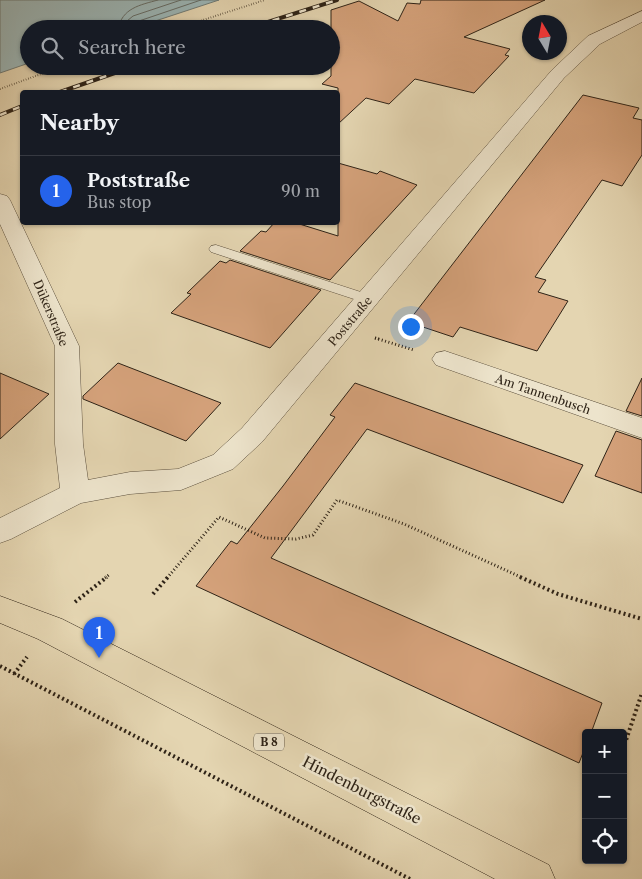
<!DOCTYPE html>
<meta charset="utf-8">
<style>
:root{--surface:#171b24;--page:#20242c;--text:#f1f3f6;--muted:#9ea1a6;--line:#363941;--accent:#2563eb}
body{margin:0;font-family:"Libre Caslon Text",serif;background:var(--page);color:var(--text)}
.controls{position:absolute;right:15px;bottom:15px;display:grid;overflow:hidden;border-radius:5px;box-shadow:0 1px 4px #0004}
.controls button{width:45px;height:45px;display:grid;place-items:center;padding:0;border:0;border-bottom:1px solid var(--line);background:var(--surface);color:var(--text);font:25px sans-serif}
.compass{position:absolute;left:522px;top:15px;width:45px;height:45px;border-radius:50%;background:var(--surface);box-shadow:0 1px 4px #0004;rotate:350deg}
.you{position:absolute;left:410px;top:326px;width:18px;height:18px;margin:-12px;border:4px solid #fff;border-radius:50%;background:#1a73e8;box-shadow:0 0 0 8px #1a73e833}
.badge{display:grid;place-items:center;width:32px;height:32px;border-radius:50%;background:var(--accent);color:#fff;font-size:16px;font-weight:700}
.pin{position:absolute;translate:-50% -41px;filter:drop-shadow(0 1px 2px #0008)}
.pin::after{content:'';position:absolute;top:26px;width:18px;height:15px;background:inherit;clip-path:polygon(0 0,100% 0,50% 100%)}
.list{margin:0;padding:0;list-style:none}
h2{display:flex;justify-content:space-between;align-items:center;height:65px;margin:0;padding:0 20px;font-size:21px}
h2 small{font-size:16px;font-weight:400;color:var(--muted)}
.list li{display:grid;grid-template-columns:32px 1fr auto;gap:15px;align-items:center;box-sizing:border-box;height:70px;padding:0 20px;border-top:1px solid var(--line)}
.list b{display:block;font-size:19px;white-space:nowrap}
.list p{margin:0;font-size:16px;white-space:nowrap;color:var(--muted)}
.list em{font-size:16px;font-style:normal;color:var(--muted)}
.icon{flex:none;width:28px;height:28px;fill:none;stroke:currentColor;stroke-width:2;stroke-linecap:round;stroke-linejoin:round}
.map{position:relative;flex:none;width:642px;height:879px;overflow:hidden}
.search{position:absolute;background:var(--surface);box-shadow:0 1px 4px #0004;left:20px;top:20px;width:320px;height:55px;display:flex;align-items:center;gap:12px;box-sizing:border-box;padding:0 18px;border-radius:28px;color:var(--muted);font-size:19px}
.panel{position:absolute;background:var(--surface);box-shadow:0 1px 4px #0004;left:20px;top:90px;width:320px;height:135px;border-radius:5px}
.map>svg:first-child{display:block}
</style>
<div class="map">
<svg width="642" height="879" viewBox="0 0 642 879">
<rect width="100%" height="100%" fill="#e4d5b1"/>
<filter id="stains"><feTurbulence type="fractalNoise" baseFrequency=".004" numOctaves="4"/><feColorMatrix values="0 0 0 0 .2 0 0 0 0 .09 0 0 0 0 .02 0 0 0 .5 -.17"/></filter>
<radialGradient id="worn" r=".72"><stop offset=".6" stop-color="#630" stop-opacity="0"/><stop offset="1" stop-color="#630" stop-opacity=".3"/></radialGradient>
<path fill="#9bb6b7" stroke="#6f7b77" d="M0 0H219L131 29H29V63L0 73Z"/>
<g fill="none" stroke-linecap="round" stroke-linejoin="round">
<g stroke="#646c67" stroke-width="1">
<path d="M118 29C122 8 140 5 158 0"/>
<path d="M126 29 127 21 133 16 181 0"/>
<path d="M132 29 136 22 201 0"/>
</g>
</g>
<g fill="#d5a27b" stroke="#2e2317">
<path d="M421 0H545L464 37 510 49 505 55 509 56 474 93 415 79 389 104 366 98 338 124V88L322 84 331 76V10L359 1 398 21 407 3 420 4Z"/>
<path d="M583 95 639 108 633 118 642 120V155L622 186 602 180 535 277 546 280 538 292 568 301 537 351 460 327 453 337 408 322Z"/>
<path d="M338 163 377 174 380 171 417 185 330 280 240 251 261 231 266 232 275 222H293L338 236Z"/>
<path d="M230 260 321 290 270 348 171 313 191 294 187 293 220 261 226 263Z"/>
<path d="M118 363 221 403 186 441 83 399V396Z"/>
<path d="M0 373 49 394 0 439Z"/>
<path d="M642 378V416L626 411Z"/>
<path d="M355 383 583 465 563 503 367 429 271 558 602 703 591 733H586V745L579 763 196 586 231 541 237 544 283 486 335 417 330 415Z"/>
<path d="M616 431 642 440V493L595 476Z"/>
</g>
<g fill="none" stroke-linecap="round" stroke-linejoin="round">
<g stroke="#5c503e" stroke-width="1">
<path id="service" d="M216 245 373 296 376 299 373 302H363L211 252 209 249 211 246Z"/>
</g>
<g stroke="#5c503e" stroke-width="1">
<g id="minor">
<path d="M642 11V22L600 44 564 78 262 442 233 469 191 486 181 490 130 494 81 503 11 539 0 543V518L60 488 55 444V346L0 224V194L7 196 10 200 79 346 83 444 88 480 130 472 178 469 213 455 242 428 552 70 588 36Z"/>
<path d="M445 351 642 418V438L436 365 432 359 436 353Z"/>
</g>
</g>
<g stroke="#2e2317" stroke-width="1">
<path id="primary" d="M0 596 62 619 549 865 555 879H495L38 639 0 623Z"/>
</g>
<g stroke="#2e2317" stroke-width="2" stroke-dasharray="0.5 2" stroke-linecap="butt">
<path d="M175 29 265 0"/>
<path d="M0 89 63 66"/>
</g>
<path stroke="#2e2317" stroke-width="2.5" stroke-dasharray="1 2" stroke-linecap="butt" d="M375 338 379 339"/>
<g stroke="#2e2317" stroke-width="3" stroke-dasharray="1 2.5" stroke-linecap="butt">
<path d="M375 338 414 350"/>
<path d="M105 578 110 574"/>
<path d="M167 578 219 517 265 538 296 539 313 535 337 500 404 524 523 578"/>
</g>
<g stroke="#2e2317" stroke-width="4" stroke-dasharray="2 3" stroke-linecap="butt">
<path d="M520 577 558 594 642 619"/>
<path d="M153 594 168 577"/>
<path d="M75 602 107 577"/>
<path d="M0 666 410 879"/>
<path d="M14 674 27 657"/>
<path d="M623 749 642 693"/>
</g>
<use href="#service" fill="#ede4cc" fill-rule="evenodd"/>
<use href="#minor" fill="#ede4cc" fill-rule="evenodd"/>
<use href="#primary" fill="#e4d5b1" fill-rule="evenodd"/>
<g stroke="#2e2317" stroke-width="4">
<g id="rail">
<path d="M246 29 337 0"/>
<path d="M60 92 135 66"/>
<path d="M0 115 22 106"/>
</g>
</g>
<use href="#rail" stroke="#ede4cc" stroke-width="2.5" stroke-dasharray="7" stroke-linecap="butt"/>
</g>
<g text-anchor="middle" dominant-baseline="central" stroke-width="5" stroke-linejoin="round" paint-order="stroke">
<rect fill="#ede4cc" stroke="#675d4d" stroke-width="1" x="254" y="733.5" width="30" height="17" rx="4"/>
<g font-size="11" font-weight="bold" fill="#2e2317">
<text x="269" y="742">B 8</text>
</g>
<g font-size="12" fill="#2e2317" stroke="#ede4cc">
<text transform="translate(51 313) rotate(67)">Dükerstraße</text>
<text transform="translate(350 321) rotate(-50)">Poststraße</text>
<text transform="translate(543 394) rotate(19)">Am Tannenbusch</text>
</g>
<g font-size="15" fill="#2e2317" stroke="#ede4cc">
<text transform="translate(362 790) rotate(27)">Hindenburgstraße</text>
</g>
</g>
<rect width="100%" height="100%" filter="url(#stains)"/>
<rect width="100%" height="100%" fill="url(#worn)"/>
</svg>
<div class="controls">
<button>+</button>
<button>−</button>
<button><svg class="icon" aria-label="locate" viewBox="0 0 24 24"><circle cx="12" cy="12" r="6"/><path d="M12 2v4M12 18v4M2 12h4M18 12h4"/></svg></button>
</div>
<svg class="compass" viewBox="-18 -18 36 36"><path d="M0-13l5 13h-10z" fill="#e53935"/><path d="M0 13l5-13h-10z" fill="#9ea1a6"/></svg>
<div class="you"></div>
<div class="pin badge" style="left:99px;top:658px">1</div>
<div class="search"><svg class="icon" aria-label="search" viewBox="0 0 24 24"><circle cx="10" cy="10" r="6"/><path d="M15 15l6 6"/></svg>Search here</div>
<section class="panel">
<h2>Nearby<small></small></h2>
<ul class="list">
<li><span class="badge">1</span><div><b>Poststraße</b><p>Bus stop</p></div><em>90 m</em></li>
</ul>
</section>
</div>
